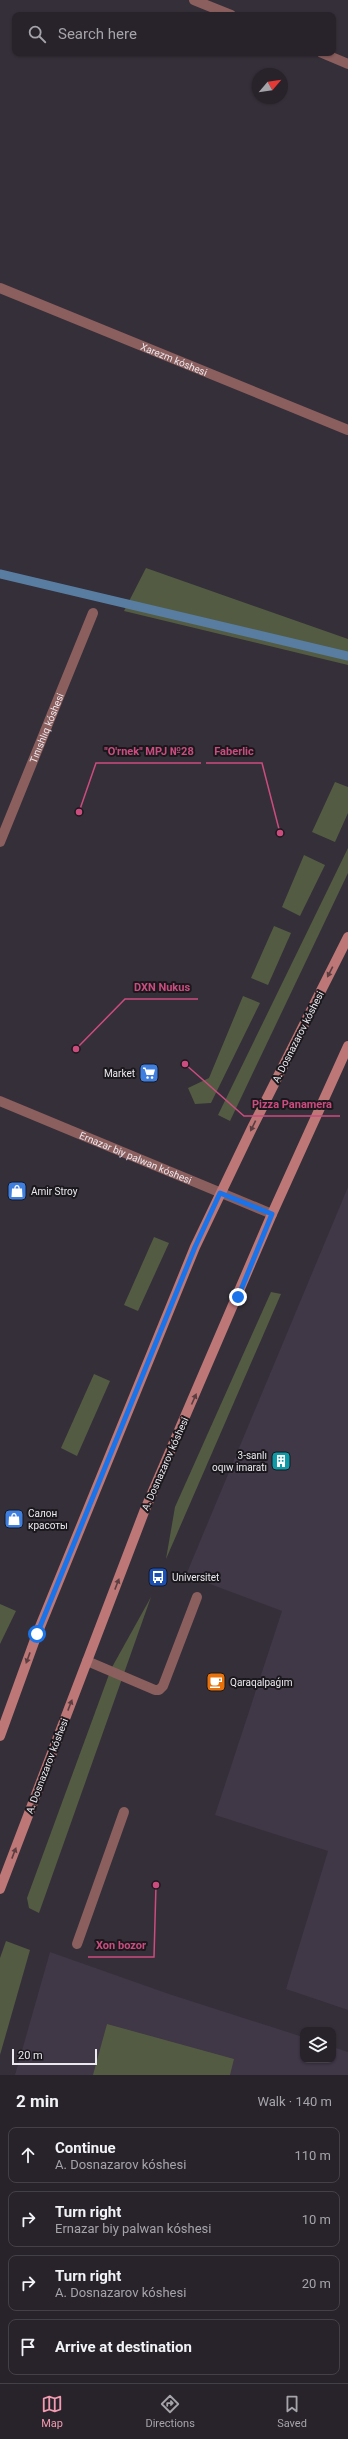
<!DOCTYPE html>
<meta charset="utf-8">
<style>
:root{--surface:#28232b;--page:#302b33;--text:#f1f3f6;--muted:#a5a4a9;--line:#444047;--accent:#f29ab0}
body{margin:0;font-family:Roboto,sans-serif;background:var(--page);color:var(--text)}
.controls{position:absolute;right:12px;bottom:12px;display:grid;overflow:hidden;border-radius:8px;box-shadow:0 1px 3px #0004}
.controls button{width:36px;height:36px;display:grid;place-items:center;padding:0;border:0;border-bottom:1px solid var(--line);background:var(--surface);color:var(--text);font:20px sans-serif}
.compass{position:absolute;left:252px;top:68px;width:36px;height:36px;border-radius:50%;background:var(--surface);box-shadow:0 1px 3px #0004;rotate:61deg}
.scale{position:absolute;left:12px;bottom:10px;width:85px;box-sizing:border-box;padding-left:4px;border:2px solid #ece8ef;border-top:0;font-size:11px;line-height:14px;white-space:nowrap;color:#ece8ef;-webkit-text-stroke:3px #1b181d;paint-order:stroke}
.stop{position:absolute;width:12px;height:12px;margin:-9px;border:3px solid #1a73e8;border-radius:50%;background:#fff}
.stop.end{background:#1a73e8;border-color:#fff;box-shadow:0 1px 4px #0008}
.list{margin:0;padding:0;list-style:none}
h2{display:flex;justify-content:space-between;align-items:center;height:52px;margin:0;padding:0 16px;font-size:17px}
h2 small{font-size:13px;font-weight:400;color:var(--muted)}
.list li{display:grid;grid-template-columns:26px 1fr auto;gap:12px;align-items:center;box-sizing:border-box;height:56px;margin:0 8px 8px;padding:0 8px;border:1px solid var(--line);border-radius:8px}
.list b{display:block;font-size:15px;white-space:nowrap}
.list p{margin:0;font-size:13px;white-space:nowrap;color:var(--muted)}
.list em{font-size:13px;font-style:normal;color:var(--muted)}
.icon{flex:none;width:22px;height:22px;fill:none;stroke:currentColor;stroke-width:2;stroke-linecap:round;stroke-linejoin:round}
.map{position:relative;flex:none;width:348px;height:2075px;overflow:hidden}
.search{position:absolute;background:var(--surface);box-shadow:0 1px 3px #0004;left:12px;right:12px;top:12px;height:44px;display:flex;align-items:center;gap:10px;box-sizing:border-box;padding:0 14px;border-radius:8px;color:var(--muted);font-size:15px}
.sheet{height:308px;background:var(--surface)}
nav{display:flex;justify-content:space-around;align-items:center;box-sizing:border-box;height:56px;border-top:1px solid var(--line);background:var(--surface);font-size:11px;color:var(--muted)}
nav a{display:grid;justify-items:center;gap:2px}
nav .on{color:var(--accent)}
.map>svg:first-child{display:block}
</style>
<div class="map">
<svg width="348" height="2075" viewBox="0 0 348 2075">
<rect width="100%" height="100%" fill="#352f39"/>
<g fill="#403747">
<path d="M348 1187V2010L286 1989 328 1851 215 1815 282 1611 186 1575Z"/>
<path d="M50 1952 169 1994 303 2037V2060H333V2047L348 2052V2075H15Z"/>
</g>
<g fill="#535c43">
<path d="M146 568 348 639V665L124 611Z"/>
<path d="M335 782 348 787V813L335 842 312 832Z"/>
<path d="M348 848V873L230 1121 218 1115Z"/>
<path d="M304 855 325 865 300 916 282 907Z"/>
<path d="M274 926 291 933 268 985 251 978Z"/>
<path d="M243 996 260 1003 211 1103 195 1104 188 1088 209 1078Z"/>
<path d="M154 1237 169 1243 138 1311 124 1305Z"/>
<path d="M271 1292 281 1294 166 1559 175 1507Z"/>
<path d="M94 1374 110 1381 77 1456 61 1448Z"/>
<path d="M151 1597 39 1913 29 1908 27 1898 111 1669Z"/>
<path d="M0 1604 16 1611 0 1644Z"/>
<path d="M6 1941 30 1950 0 2055V1958Z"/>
<path d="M107 2024 234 2059 230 2075H93Z"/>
</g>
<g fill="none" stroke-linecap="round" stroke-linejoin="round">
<path stroke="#597da1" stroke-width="9" d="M0 574 348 656"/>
<g stroke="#8b5f5e" stroke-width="10">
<path d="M87 1661 155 1690H159L163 1686 197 1597"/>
<path d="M77 1944 124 1812"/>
</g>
<g stroke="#8b5f5e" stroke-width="10">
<path d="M194 0 231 15"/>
<path d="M322 53 348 64"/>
<path id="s1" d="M0 288 348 430"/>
<path id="s2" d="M0 842 93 613"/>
</g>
<path stroke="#8b5f5e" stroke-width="10" id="s3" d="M0 1101 272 1214"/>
<g stroke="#bc7776" stroke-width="10">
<path d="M0 1736 37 1634 195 1247 252 1128 348 937"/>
<path d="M0 1889 144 1512 272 1214 348 1046"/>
</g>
</g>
<defs><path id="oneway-solid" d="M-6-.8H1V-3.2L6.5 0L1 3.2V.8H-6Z"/></defs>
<g fill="#5b3e41">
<use href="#oneway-solid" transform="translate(330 972) rotate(117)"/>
<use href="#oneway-solid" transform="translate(253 1126) rotate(116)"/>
<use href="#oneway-solid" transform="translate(194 1399) rotate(-66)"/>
<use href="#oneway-solid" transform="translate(117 1584) rotate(-69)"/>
<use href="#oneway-solid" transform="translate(28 1658) rotate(110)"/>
<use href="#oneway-solid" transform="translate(70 1705) rotate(-69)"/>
<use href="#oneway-solid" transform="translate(14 1853) rotate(-69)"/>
</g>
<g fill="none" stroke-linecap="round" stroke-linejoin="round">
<path stroke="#1a73e8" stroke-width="5" d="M37 1634 195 1247 220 1193 272 1214 238 1297"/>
</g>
<defs>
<g id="supermarket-square" transform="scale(1)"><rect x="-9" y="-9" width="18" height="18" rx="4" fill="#3f7fe0" stroke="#1b181d"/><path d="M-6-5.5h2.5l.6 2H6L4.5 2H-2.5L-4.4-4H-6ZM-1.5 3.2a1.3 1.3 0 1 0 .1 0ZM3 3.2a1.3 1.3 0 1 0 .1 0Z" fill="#fff"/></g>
<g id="shop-square" transform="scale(1)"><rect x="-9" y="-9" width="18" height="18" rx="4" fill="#3f7fe0" stroke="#1b181d"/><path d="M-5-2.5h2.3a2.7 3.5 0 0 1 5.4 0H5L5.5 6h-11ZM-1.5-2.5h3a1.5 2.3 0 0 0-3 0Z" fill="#fff"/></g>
<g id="building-square" transform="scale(1)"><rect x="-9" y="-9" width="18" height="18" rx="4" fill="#0f9aa8" stroke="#1b181d"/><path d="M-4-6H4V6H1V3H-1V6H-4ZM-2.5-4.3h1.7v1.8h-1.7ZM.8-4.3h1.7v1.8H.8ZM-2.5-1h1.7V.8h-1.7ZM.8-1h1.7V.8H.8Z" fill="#fff"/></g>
<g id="bus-square" transform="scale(1)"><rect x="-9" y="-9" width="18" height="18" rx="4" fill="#1a4fb4" stroke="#1b181d"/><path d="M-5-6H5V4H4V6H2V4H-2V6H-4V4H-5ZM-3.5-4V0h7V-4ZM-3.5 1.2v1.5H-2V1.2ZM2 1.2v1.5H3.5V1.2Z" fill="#fff"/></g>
<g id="cafe-square" transform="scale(1)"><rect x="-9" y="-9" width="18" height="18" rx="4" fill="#e8710a" stroke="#1b181d"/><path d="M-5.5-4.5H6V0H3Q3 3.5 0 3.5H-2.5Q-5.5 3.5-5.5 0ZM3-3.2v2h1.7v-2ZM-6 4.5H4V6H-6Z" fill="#fff"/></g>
</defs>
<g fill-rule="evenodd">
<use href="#supermarket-square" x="149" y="1073"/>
<use href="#shop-square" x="17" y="1191"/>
<use href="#building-square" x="281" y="1461"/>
<use href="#shop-square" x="14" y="1519"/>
<use href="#bus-square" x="158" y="1577"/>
<use href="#cafe-square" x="216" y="1682"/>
</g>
<g text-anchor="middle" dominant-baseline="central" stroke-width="4" stroke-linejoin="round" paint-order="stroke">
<g font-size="10" fill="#ece8ef" stroke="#1b181d">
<text stroke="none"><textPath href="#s1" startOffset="188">Xarezm kóshesi</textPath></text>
<text stroke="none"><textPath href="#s2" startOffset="123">Tınıshlıq kóshesi</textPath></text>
<text transform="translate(298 1037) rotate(-63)">A. Dosnazarov kóshesi</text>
<text stroke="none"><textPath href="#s3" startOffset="147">Ernazar biy palwan kóshesi</textPath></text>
<text transform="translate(165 1464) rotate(-66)">A. Dosnazarov kóshesi</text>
<text transform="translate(47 1766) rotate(-69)">A. Dosnazarov kóshesi</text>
</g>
<g font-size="10" fill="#ece8ef" stroke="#1b181d" text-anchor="start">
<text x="135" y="1073" text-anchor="end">Market</text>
<text x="31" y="1191">Amir Stroy</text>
<text x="267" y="1455" text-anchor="end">3-sanlı<tspan x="267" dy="12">oqıw imaratı</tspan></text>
<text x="28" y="1513">Салон<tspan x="28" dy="12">красоты</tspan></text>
<text x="172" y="1577">Universitet</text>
<text x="230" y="1682">Qaraqalpaǵım</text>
</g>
</g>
<path fill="none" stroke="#cc4c80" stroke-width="1.5" d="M79 812L96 763H201M280 833L262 763H206M76 1049L125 999H198M185 1064L244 1116H340M156 1885L154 1957H88"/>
<g fill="#cc4c80" stroke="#1b181d" stroke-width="1.5">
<circle cx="79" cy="812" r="4"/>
<circle cx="280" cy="833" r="4"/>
<circle cx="76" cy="1049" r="4"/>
<circle cx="185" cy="1064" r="4"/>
<circle cx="156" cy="1885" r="4"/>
</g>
<g font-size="11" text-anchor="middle" font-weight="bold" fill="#cc4c80" stroke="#1b181d" stroke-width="4" stroke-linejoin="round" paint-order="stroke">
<text x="149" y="755">"O'rnek" MPJ №28</text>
<text x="234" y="755">Faberlic</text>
<text x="162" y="991">DXN Nukus</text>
<text x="292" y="1108">Pizza Panamera</text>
<text x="121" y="1949">Xon bozor</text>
</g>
</svg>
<div class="controls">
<button><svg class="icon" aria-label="layers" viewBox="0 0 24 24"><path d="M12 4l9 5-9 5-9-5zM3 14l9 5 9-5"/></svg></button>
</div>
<svg class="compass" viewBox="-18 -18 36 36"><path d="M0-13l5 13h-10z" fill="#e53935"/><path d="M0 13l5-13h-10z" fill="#a5a4a9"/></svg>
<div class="scale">20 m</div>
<div class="stop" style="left:37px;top:1634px"></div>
<div class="stop end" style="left:238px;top:1297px"></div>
<div class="search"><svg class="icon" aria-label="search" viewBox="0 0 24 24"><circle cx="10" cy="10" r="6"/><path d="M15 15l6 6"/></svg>Search here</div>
</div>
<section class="sheet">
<h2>2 min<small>Walk · 140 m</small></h2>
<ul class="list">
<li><svg class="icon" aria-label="ahead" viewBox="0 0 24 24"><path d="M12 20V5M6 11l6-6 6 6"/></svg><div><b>Continue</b><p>A. Dosnazarov kóshesi</p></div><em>110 m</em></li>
<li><svg class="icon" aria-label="right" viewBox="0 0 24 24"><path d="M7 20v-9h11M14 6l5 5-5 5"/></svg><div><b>Turn right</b><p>Ernazar biy palwan kóshesi</p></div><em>10 m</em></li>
<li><svg class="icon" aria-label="right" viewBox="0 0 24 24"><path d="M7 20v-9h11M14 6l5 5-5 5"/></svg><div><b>Turn right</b><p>A. Dosnazarov kóshesi</p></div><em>20 m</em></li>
<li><svg class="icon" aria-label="arrive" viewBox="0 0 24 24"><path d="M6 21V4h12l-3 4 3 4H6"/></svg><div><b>Arrive at destination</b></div></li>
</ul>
</section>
<nav>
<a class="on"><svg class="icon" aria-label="map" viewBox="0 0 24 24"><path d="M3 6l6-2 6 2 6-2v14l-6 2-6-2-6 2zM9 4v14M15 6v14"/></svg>Map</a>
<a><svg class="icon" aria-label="directions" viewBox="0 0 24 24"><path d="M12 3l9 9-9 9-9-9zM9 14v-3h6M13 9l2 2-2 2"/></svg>Directions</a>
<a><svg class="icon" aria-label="saved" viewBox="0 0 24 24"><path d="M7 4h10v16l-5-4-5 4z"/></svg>Saved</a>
</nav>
